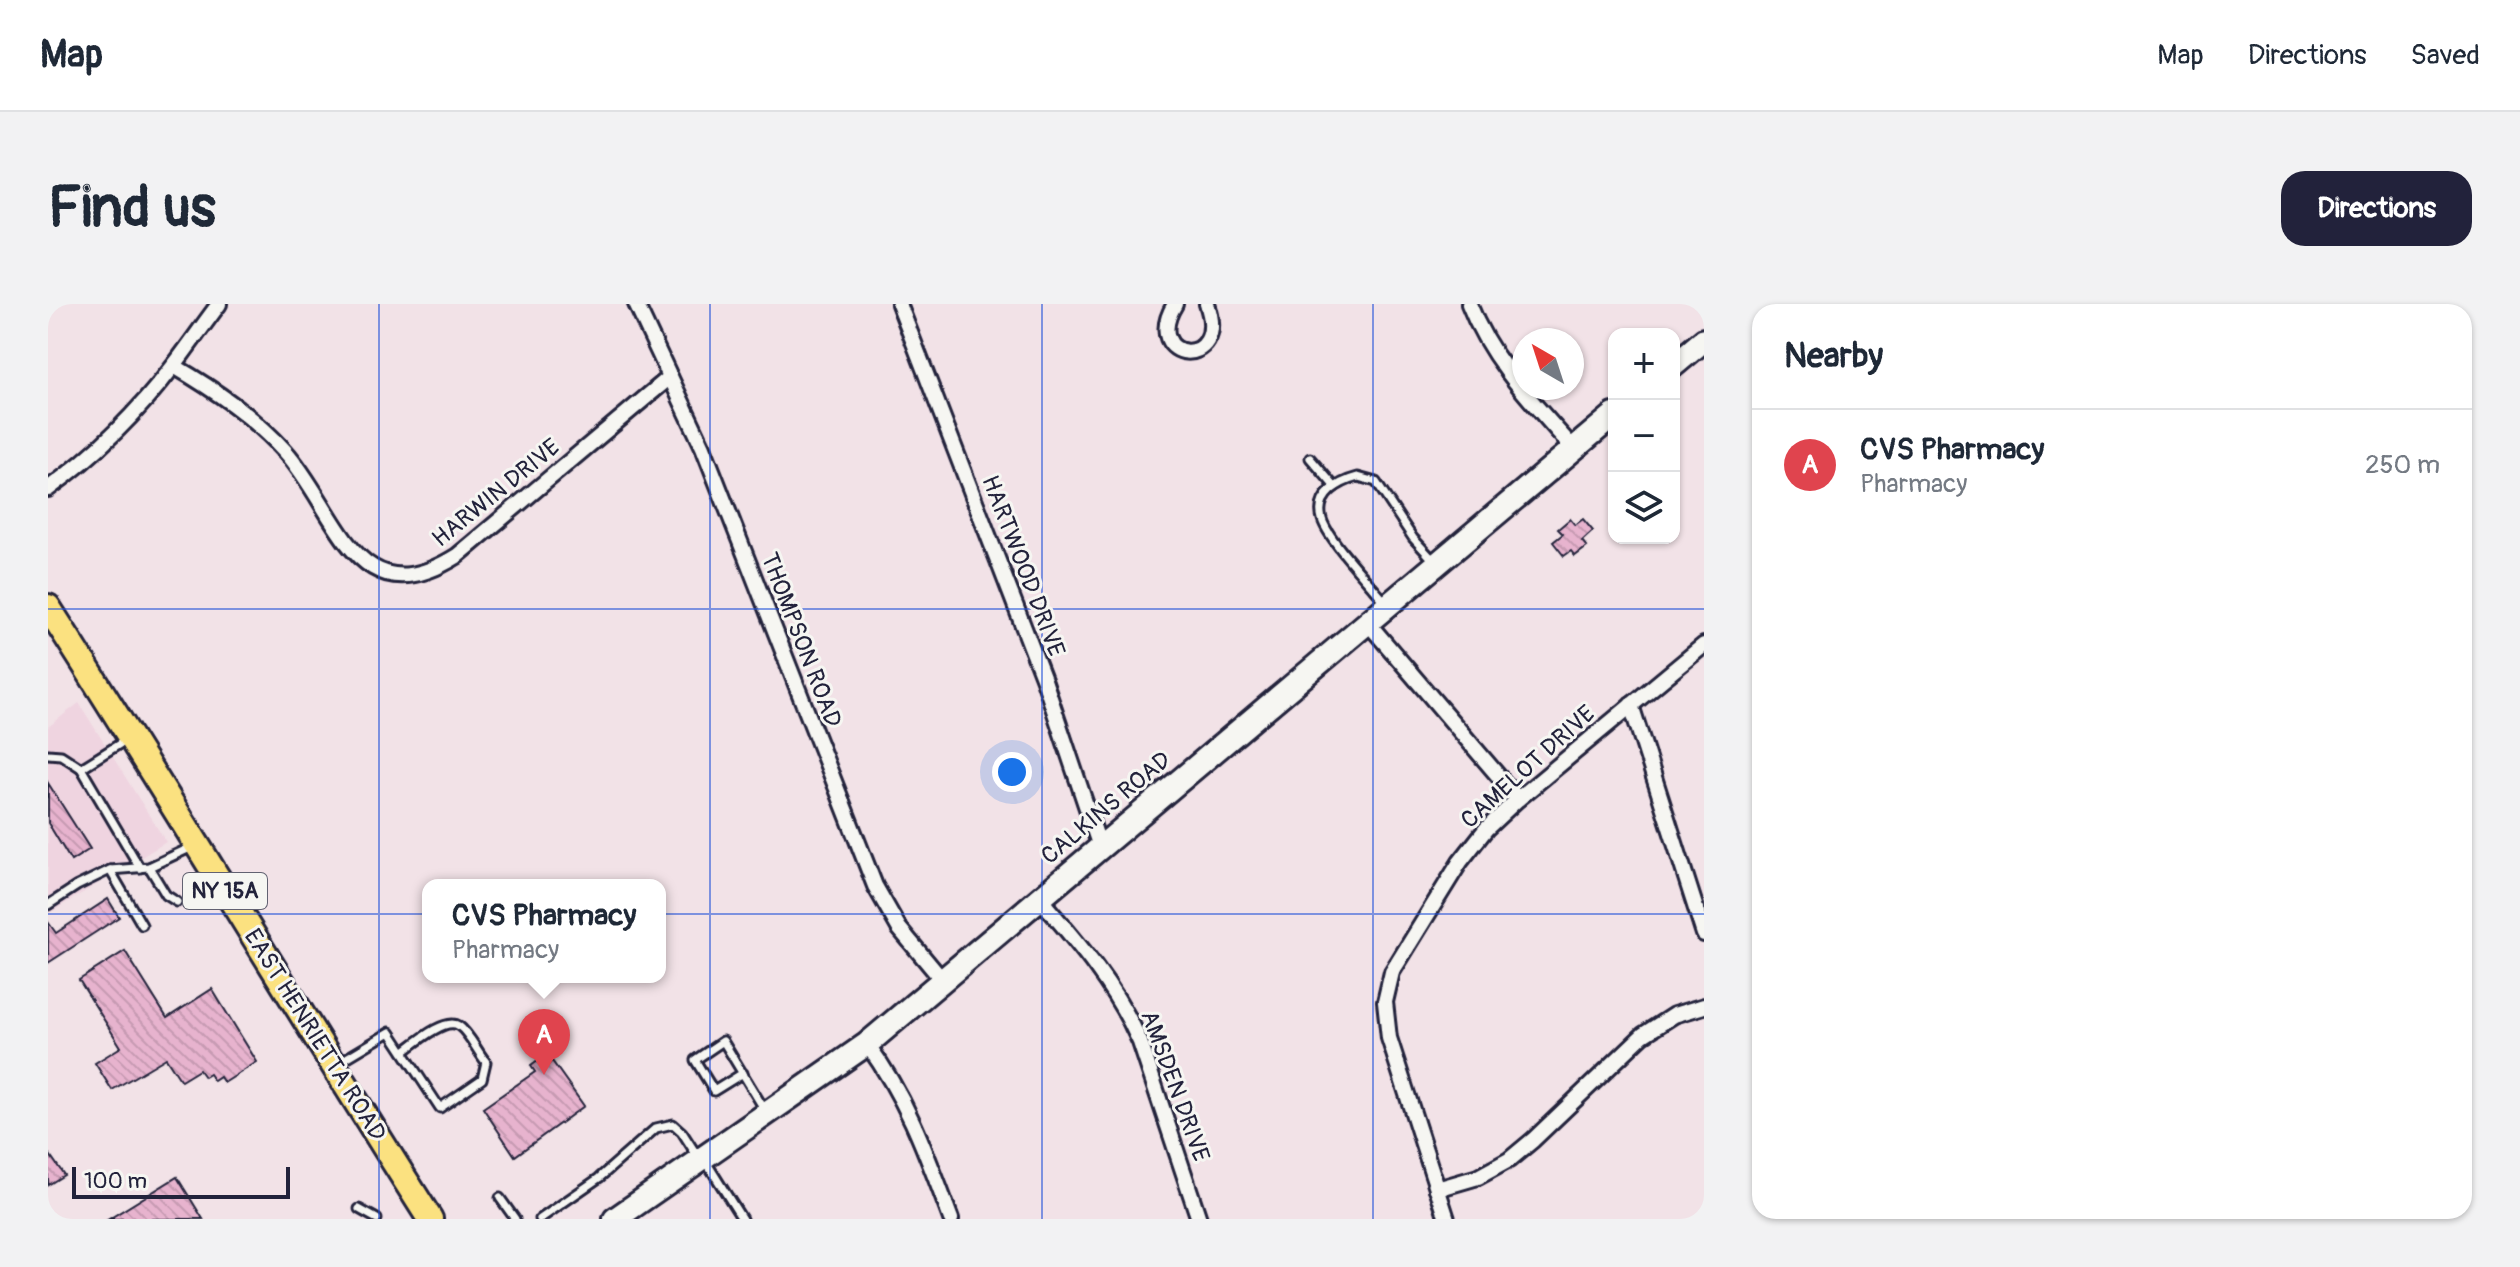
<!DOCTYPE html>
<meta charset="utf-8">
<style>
:root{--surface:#fff;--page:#f2f2f3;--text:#1f2937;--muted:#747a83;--line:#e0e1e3;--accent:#22223b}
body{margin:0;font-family:Pangolin,sans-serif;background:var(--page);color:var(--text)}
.controls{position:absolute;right:24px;top:24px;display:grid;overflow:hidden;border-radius:16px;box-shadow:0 2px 6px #0004}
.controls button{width:72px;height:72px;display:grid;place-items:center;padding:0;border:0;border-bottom:2px solid var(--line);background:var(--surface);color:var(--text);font:40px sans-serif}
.compass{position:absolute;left:1464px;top:24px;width:72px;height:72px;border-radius:50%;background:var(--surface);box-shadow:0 2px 6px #0004;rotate:321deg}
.scale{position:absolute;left:24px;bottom:20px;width:218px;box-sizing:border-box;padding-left:8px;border:4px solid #22223b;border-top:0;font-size:22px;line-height:28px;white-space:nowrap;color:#22223b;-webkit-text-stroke:6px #f6f6f2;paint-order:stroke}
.you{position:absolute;left:964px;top:468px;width:28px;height:28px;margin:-20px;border:6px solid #fff;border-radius:50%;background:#1a73e8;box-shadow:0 0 0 12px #1a73e833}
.badge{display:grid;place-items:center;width:52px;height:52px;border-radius:50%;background:var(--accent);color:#fff;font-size:26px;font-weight:700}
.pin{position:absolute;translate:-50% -66px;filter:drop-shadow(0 2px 4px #0008)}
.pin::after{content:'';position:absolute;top:42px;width:28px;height:24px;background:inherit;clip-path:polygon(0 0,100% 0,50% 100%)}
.popup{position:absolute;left:374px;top:575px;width:244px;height:104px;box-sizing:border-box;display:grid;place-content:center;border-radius:16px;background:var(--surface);filter:drop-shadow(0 2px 6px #0005);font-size:26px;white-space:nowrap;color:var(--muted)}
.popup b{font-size:30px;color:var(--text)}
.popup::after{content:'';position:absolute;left:50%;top:100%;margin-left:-16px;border:16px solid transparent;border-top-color:var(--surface)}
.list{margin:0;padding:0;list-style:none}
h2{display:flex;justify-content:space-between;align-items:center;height:104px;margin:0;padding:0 32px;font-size:34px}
h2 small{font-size:26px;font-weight:400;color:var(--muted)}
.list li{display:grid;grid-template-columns:52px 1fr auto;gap:24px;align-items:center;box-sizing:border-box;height:112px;padding:0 32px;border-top:2px solid var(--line)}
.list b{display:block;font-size:30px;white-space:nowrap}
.list p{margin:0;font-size:26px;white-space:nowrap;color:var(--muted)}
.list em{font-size:26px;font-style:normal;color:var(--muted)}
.icon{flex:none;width:44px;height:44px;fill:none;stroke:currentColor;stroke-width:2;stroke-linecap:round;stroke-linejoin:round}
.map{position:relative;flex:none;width:1656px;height:915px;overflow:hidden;border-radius:24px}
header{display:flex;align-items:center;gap:48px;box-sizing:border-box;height:112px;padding:0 40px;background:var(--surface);border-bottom:2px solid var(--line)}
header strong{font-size:38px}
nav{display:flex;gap:44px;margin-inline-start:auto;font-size:28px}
.intro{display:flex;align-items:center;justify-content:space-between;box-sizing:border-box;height:192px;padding:0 48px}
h1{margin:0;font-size:56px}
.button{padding:20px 36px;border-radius:24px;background:var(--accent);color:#fff;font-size:28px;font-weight:700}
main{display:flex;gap:48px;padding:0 48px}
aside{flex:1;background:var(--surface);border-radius:24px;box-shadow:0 2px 6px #0004}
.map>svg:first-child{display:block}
</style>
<header>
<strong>Map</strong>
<nav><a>Map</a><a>Directions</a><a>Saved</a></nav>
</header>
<div class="intro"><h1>Find us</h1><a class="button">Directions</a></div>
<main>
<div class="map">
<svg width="1656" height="915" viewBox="0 0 1656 915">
<defs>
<pattern id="building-back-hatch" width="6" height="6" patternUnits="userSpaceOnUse" patternTransform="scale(2)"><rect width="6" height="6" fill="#e7b3ce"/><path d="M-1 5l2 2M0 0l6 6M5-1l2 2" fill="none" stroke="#c69ab2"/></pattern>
</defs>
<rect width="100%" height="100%" fill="#f2e2e7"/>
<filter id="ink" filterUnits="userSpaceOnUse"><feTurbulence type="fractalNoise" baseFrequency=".0125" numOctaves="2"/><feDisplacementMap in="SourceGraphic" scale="16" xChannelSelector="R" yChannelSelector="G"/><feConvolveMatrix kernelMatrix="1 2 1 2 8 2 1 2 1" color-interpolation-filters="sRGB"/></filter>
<g filter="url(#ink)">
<path fill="#efd4e0" d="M31 399 118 538 0 610V423Z"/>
<g fill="url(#building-back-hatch)" stroke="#22223b" stroke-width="2">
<path d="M1522 215 1527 221 1535 215 1545 227 1534 237 1539 243 1527 252 1523 247 1516 252 1505 238 1515 230 1510 225Z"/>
<path d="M0 479 42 545 23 557 0 519Z"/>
<path d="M60 595 71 613 0 659V618L8 629Z"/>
<path d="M77 647 119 714 164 685 209 758 176 779 172 773 166 777 161 770 156 773 151 766 133 777 118 754 64 786 47 759 73 743 31 676Z"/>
<path d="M494 754 499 761 504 757 536 802 467 852 435 804 487 768 483 762Z"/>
<path d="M0 848 16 871 0 881Z"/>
<path d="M129 873 155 915H61Z"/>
</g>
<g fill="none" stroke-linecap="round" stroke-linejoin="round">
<g stroke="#22223b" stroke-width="13">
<g id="service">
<path d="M1262 154 1287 183"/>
<path d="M1338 299C1323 280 1280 236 1274 215 1267 191 1291 178 1310 173L1328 178 1365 234 1388 259"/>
<path d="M0 450 13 451 33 464 78 436"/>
<path d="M33 464 92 564"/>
<path d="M101 563 118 591 129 598"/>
<path d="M62 566 94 621"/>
<path d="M0 601 29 582 62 566 101 563 144 543"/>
<path d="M290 759 342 728 392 804 434 775 438 758C429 747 421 729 411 722 398 712 366 740 355 748"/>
<path d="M695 769 666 787 647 756 675 737 718 808"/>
<path d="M657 856 694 915"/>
<path d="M452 894 467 915"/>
<path d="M311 905 329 915"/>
<path d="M492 915 551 874 608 824 625 820 634 828 650 853"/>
</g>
</g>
<g stroke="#22223b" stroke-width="20">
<g id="minor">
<path d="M588 0 655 143 827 582 851 624 895 677"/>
<path d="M851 0 996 376 1052 543"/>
<path d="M1127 0C1091 59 1183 68 1159 0"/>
<path d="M1421 0C1443 57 1486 100 1526 145"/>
<path d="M126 62C167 86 205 112 237 147 291 207 307 316 409 252L622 73"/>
<path d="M0 185C47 151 92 106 127 60 142 40 156 20 171 0"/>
<path d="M1320 319 1470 495"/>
<path d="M1583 401 1656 630"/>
<path d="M992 595C1031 640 1068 683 1092 738L1151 915"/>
<path d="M819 740C860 796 879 851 903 915"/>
<path d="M1389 885 1430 873 1461 856 1485 836 1595 731 1626 711 1656 702"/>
<path d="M1399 915 1341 734 1337 698 1344 668 1412 558 1438 525 1470 495 1656 341"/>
</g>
</g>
<g stroke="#22223b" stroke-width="28">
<g id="secondary">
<path d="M1626 61 1656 36"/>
<path d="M567 915 819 740 1566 111"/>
</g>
</g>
<g stroke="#22223b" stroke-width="30">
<path id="primary" d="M0 303C130 506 253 712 382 915"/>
</g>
<use href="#service" stroke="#f6f6f2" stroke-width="7"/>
<use href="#minor" stroke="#f6f6f2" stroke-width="14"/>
<use href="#secondary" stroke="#f6f6f2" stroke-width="22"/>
<use href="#primary" stroke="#fbe180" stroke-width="24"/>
</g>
</g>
<path fill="none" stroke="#1d4ed8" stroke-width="2" stroke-opacity="0.55" d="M331 0V915M662 0V915M994 0V915M1325 0V915M0 305H1656M0 610H1656"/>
<g text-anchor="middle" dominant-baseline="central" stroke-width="6" stroke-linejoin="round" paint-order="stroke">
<rect fill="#f6f6f2" stroke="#626272" stroke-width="2" x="135" y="569" width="84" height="36" rx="6"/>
<g font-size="22" font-weight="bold" fill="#22223b">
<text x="177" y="587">NY 15A</text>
</g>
<g font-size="24" fill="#22223b" stroke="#f6f6f2">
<text transform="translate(448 189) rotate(-39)">HARWIN DRIVE</text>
<text transform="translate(975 262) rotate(69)">HARTWOOD DRIVE</text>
<text transform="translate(753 336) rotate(69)">THOMPSON ROAD</text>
<text transform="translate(1480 463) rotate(-42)">CAMELOT DRIVE</text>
<text transform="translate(1058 504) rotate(-40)">CALKINS ROAD</text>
<text transform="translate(267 731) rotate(58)">EAST HENRIETTA ROAD</text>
<text transform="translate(1127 782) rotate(70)">AMSDEN DRIVE</text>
</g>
</g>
</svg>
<div class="controls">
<button>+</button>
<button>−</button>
<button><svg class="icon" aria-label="layers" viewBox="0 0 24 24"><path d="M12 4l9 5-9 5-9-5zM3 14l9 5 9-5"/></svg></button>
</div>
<svg class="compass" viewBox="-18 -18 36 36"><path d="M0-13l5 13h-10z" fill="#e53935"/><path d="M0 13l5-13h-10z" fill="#747a83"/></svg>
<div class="scale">100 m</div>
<div class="you"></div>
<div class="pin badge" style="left:496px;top:771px;background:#e0444e">A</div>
<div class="popup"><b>CVS Pharmacy</b>Pharmacy</div>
</div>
<aside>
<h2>Nearby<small></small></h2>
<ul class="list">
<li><span class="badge" style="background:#e0444e">A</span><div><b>CVS Pharmacy</b><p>Pharmacy</p></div><em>250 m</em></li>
</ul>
</aside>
</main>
